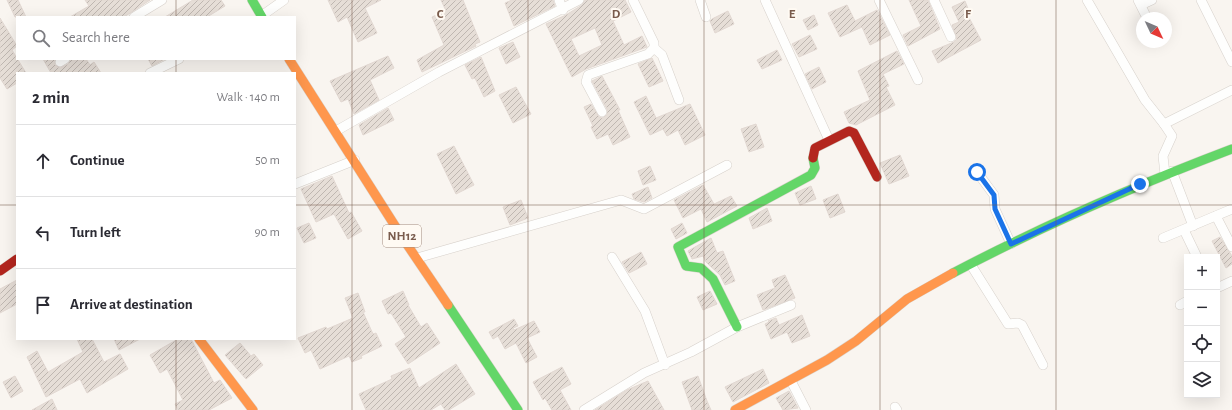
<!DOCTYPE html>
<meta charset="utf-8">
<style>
:root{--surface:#fff;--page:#f2f2f3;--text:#2b2b33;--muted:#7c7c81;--line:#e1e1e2}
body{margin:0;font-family:"Alegreya Sans",sans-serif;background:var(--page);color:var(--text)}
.controls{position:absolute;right:12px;bottom:12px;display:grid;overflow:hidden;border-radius:0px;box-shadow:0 4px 16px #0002}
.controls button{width:36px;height:36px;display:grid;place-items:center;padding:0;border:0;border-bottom:1px solid var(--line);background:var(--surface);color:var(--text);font:20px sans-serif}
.compass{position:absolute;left:1136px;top:12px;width:36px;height:36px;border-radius:50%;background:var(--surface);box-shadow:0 4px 16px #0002;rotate:134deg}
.stop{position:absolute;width:12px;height:12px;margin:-9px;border:3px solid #1a73e8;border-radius:50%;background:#fff}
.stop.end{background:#1a73e8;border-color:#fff;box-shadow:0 1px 4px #0008}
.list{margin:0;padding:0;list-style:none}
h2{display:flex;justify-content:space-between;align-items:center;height:52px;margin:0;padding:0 16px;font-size:17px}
h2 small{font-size:13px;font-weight:400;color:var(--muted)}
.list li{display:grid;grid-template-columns:26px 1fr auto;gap:12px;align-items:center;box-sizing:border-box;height:72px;padding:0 16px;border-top:1px solid var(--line)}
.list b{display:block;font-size:15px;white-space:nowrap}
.list em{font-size:13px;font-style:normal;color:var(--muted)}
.icon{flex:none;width:22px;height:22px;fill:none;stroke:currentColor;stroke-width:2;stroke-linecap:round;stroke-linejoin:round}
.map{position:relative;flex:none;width:1232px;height:410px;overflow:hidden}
.search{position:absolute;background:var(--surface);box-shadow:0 4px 16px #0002;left:16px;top:16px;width:280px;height:44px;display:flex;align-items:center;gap:10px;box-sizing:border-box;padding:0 14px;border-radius:0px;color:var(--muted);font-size:15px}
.panel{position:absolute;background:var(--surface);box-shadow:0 4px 16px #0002;left:16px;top:72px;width:280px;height:268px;border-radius:0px}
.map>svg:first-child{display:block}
</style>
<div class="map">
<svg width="1232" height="410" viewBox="0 0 1232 410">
<defs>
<pattern id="building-hatch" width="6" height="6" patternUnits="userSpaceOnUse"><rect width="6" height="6" fill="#e6ded7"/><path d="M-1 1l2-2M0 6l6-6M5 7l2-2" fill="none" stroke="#bfb7b1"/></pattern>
</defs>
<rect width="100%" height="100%" fill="#f9f5f0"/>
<g fill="url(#building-hatch)" stroke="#e2d8d2" fill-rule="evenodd">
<path d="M7 0H18L26 17H15Z"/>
<path d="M85 0H150L124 17H70L89 6Z"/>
<path d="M193 0H221L225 6 207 17H165Z"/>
<path d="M328 0H381L365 8 377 33 358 42 347 17 338 22Z"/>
<path d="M441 0H463L480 42 475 44 476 46 422 72 417 60 444 45 432 17 446 11Z"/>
<path d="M512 0H553L555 6 514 26 505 3Z"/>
<path d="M585 0H625L631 12 613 21 624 45 642 36 647 47 586 69 572 77 546 24 566 15 582 5ZM595 28 602 45 579 56 571 39Z"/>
<path d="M909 0H928L940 29 908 46 903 35 921 26Z"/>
<path d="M965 1 969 11 966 12 981 40 938 63 932 51 954 42 957 39 952 25 959 22 952 7Z"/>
<path d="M847 5 855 21 877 10 890 35 870 45 862 27 840 37 828 13Z"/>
<path d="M728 11 734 24 715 33 710 21 712 19Z"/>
<path d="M814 15 818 25 808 30 803 20Z"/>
<path d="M0 18 17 46 12 50 26 73H17V83L7 89 0 78Z"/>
<path d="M810 35 817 49 799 57 792 44Z"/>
<path d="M513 42 520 57 506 64 499 48Z"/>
<path d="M777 50 782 60 762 69 757 60Z"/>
<path d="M897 51 904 64 883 74 889 86 886 87 895 105 856 125 849 123 844 112 870 100 858 71Z"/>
<path d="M388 56 394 68 370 80 379 100 354 114 348 99 341 102 330 81Z"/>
<path d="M481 57 495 91 484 97 475 78 472 79 465 65Z"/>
<path d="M652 58 663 81 649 87 638 64Z"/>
<path d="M43 59H55V65L60 68 68 64 71 59H86L90 65 94 62 101 73H51Z"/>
<path d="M148 59H165L152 66Z"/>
<path d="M819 67 826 82 812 89 805 74Z"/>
<path d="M602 76 620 110H618L630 137 613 145 608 134 597 139 591 127 593 126 584 107 591 104 599 117 602 118 607 115V109L592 81Z"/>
<path d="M516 87 531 114 513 123 499 95Z"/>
<path d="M646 96 656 118 690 104 705 135 685 145 678 130 667 136 663 129 650 135 634 102Z"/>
<path d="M388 108 394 120 363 135 359 125Z"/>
<path d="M756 124 764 147 749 152 741 129Z"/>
<path d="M454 146 474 185 456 194 437 154Z"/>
<path d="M900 155 909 176 889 184 880 163Z"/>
<path d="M650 166 656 180 643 185 638 171Z"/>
<path d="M332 176 349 213 351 212 362 231 348 239 334 214 316 222 301 189Z"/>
<path d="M703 185 714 204 731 196 737 206 707 222 701 209 683 218 674 200Z"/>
<path d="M811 186 816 199 800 205 795 193Z"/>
<path d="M648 187 652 198 644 202 634 199 632 194Z"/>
<path d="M838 194 845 212 830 218 823 200Z"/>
<path d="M521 200 528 218 510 225 503 207Z"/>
<path d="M767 208 772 221 753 229 749 218Z"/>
<path d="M309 223 316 238 304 243 297 228Z"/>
<path d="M682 223 687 233 676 239 671 229Z"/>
<path d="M1220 237 1232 256V264L1226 268 1212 241Z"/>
<path d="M711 238 717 253 723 251 735 281 725 285 720 275 706 262 703 256 692 259 688 251Z"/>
<path d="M641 252 647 264 629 273 622 262Z"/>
<path d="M785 275 795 298 763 310 757 295 775 288 772 280Z"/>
<path d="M17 280V304L0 313V289Z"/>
<path d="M403 291 409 305H408L421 327 427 323 440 343 408 364 395 344 406 337 391 313 388 314 382 301Z"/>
<path d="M710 291 717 304 703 310 697 297Z"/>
<path d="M358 293 365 312H363L373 334 376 333 382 346 361 356 362 358 352 362 349 356 320 369 311 350 305 353 298 338 326 327 327 329 353 318 345 298Z"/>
<path d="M802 315 810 336 792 343 787 332 771 339 765 324 769 322 768 321 776 318 779 325Z"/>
<path d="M514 319 518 326 513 328 514 330 534 321 540 332 527 338 537 357 526 363 516 343 505 349 498 336 493 339 489 332Z"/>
<path d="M77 339H92L104 362 120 354 128 369 87 393 80 379 46 397 27 357 37 351 48 372 83 352Z"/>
<path d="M114 339H140L119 350Z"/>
<path d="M178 339H191L214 383 220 380 232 398 209 410H178L175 404 183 400 167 369 160 373 150 355Z"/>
<path d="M240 343 251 356 254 354 263 365 246 379 225 355Z"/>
<path d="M456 364 475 394 449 410H445L441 404 431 410H366L359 394 392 379 391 376 410 368 419 388Z"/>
<path d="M562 367 571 384 560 390 571 410H552L545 398 543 400 533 382Z"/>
<path d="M763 369 769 383 733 402 725 387Z"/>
<path d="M15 376 23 391 11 398 3 382Z"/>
<path d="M698 376 707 401 711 410H692L682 382Z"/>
<path d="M648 381 664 410H595L627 390Z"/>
<path d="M789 391 798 408 783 410 776 398Z"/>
<path d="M52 399 57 410H32Z"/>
</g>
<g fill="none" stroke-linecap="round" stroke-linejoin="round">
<g stroke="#d7d1cb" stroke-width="10">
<g id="street">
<path d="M559 0 563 10"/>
<path d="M700 0 706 17"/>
<path d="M765 0 829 140"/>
<path d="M879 0 918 80"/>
<path d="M934 0 951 37"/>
<path d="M1087 0 1145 100 1164 124 1172 136 1163 156 1165 174"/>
<path d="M1138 0 1147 18"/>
<path d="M1201 0 1232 62"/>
<path d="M1141 5 1152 0"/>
<path d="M134 17 162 0"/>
<path d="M260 17 284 0"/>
<path d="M654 48 662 55 679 100"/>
<path d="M60 62 65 59"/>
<path d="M150 73 179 59"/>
<path d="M602 112 586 82 588 75 648 54 654 48V43L633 0"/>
<path d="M1164 124 1232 90"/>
<path d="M336 131 439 72 579 0"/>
<path d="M1172 171 1193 226"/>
<path d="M977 172 994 195 995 209 1011 244"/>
<path d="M295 184 355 160"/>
<path d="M1216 216 1232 247"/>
<path d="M1184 230 1197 257"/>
<path d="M1163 238 1232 209"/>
<path d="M612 257 645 311 665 365"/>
<path d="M417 258 621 200 644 209 727 165"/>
<path d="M971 265 1008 324 1018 323 1022 325 1043 365"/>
<path d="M1217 288 1232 281"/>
<path d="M1180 305 1187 301"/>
<path d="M791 381 806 410"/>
<path d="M895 407 897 410"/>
<path d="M584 410 644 373 691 352 737 327 791 305"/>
</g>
</g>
<g stroke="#d9d2cb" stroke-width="10">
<g id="fast">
<path d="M252 0 262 17"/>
<path d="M953 273C1044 225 1137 185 1232 149"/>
<path d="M448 305 518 410"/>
<path d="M737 327 713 279 701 268 686 266 678 247 811 175 815 168 813 158"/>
</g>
</g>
<g stroke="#d9d2cb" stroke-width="10">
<g id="slow">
<path d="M289 59 404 240 448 305"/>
<path d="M199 339 253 410"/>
<path d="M735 410 827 360 856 341 907 299 953 273"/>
</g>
</g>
<g stroke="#d9d2cb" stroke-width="10">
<g id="jam">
<path d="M813 158 815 148 849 131 854 133 877 177"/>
<path d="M0 271 17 259"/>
</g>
</g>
<use href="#street" stroke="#fefefd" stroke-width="9"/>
<use href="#fast" stroke="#63d668" stroke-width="9"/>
<use href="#slow" stroke="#ff974d" stroke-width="9"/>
<use href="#jam" stroke="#b3261e" stroke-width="9"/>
</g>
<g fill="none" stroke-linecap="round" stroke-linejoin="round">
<path stroke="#1a73e8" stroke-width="5" d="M977 172 994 195 995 209 1011 244 1140 184"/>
</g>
<path fill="none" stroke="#7a5c4d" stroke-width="1" stroke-opacity="0.55" d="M176 0V17M352 0V410M528 0V410M704 0V410M880 0V410M1056 0V410M176 59V73M0 205H17M295 205H1232M176 339V410"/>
<g text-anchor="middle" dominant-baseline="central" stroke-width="4" stroke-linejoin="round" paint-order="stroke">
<rect fill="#fffaf3" stroke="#a28b7f" stroke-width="1" x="383" y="225" width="38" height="22" rx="3"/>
<g font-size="13" font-weight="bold" fill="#7a5c4d">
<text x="402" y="236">NH12</text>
</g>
</g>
<g font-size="13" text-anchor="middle" font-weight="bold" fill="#7a5c4d" stroke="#fffaf3" stroke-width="4" stroke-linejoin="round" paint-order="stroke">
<text x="440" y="18">C</text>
<text x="616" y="18">D</text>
<text x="792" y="18">E</text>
<text x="968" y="18">F</text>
</g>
</svg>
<div class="controls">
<button>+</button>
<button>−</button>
<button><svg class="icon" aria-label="locate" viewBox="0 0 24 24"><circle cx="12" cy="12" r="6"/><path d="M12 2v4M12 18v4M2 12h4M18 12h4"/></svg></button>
<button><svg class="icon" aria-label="layers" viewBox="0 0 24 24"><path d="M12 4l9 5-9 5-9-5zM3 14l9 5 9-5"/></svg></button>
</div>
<svg class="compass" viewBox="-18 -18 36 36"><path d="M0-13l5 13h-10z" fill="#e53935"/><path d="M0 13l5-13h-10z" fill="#7c7c81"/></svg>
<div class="stop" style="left:977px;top:172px"></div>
<div class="stop end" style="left:1140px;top:184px"></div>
<div class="search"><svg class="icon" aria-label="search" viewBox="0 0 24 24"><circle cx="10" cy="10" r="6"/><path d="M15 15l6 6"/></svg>Search here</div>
<section class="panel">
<h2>2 min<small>Walk · 140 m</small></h2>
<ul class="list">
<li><svg class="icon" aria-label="ahead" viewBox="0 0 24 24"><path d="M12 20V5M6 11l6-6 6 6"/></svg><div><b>Continue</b></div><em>50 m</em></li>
<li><svg class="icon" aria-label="left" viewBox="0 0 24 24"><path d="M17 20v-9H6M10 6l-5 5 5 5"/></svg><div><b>Turn left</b></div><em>90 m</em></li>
<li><svg class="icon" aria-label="arrive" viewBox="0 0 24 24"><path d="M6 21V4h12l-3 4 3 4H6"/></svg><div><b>Arrive at destination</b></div></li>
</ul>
</section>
</div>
